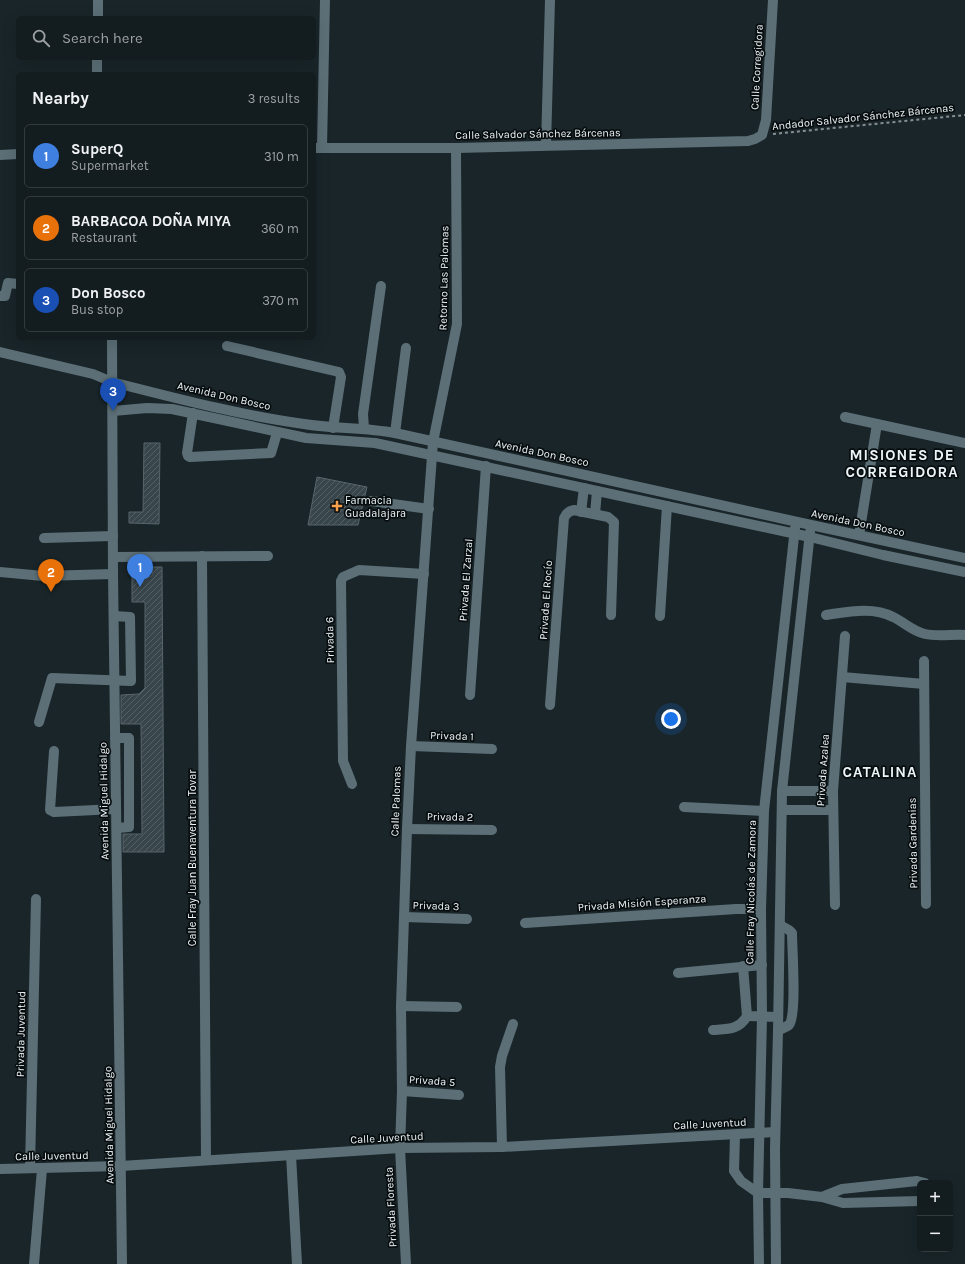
<!DOCTYPE html>
<meta charset="utf-8">
<style>
:root{--surface:#131c1f;--page:#20292c;--text:#f1f3f6;--muted:#9da1a4;--line:#323a3d;--accent:#0b8043}
body{margin:0;font-family:Karla,sans-serif;background:var(--page);color:var(--text)}
.controls{position:absolute;right:12px;bottom:12px;display:grid;overflow:hidden;border-radius:6px;box-shadow:0 4px 16px #0002}
.controls button{width:36px;height:36px;display:grid;place-items:center;padding:0;border:0;border-bottom:1px solid var(--line);background:var(--surface);color:var(--text);font:20px sans-serif}
.you{position:absolute;left:671px;top:719px;width:14px;height:14px;margin:-10px;border:3px solid #fff;border-radius:50%;background:#1a73e8;box-shadow:0 0 0 6px #1a73e833}
.badge{display:grid;place-items:center;width:26px;height:26px;border-radius:50%;background:var(--accent);color:#fff;font-size:13px;font-weight:700}
.pin{position:absolute;translate:-50% -33px;filter:drop-shadow(0 1px 2px #0008)}
.pin::after{content:'';position:absolute;top:21px;width:14px;height:12px;background:inherit;clip-path:polygon(0 0,100% 0,50% 100%)}
.list{margin:0;padding:0;list-style:none}
h2{display:flex;justify-content:space-between;align-items:center;height:52px;margin:0;padding:0 16px;font-size:17px}
h2 small{font-size:13px;font-weight:400;color:var(--muted)}
.list li{display:grid;grid-template-columns:26px 1fr auto;gap:12px;align-items:center;box-sizing:border-box;height:64px;margin:0 8px 8px;padding:0 8px;border:1px solid var(--line);border-radius:6px}
.list b{display:block;font-size:15px;white-space:nowrap}
.list p{margin:0;font-size:13px;white-space:nowrap;color:var(--muted)}
.list em{font-size:13px;font-style:normal;color:var(--muted)}
.icon{flex:none;width:22px;height:22px;fill:none;stroke:currentColor;stroke-width:2;stroke-linecap:round;stroke-linejoin:round}
.map{position:relative;flex:none;width:965px;height:1264px;overflow:hidden}
.search{position:absolute;background:var(--surface);box-shadow:0 4px 16px #0002;left:16px;top:16px;width:300px;height:44px;display:flex;align-items:center;gap:10px;box-sizing:border-box;padding:0 14px;border-radius:6px;color:var(--muted);font-size:15px}
.panel{position:absolute;background:var(--surface);box-shadow:0 4px 16px #0002;left:16px;top:72px;width:300px;height:268px;border-radius:6px}
.map>svg:first-child{display:block}
</style>
<div class="map">
<svg width="965" height="1264" viewBox="0 0 965 1264">
<defs>
<pattern id="building-hatch" width="6" height="6" patternUnits="userSpaceOnUse"><rect width="6" height="6" fill="#38454a"/><path d="M-1 1l2-2M0 6l6-6M5 7l2-2" fill="none" stroke="#556065"/></pattern>
</defs>
<rect width="100%" height="100%" fill="#192529"/>
<g fill="url(#building-hatch)" stroke="#58656a">
<path d="M144 443H160L159 524 129 523V512H143Z"/>
<path d="M317 477 367 487 358 525H308Z"/>
<path d="M152 567H162L164 852H123V834H142L141 724H121V695L139 694 145 688V602H132V577L152 576Z"/>
</g>
<g fill="none" stroke-linecap="round" stroke-linejoin="round">
<path stroke="#869094" stroke-width="2" stroke-dasharray="3 3" stroke-linecap="butt" d="M773 134 965 115"/>
<g stroke="#5c6f76" stroke-width="10">
<path d="M98 18V0"/>
<path d="M97 74V58"/>
<path d="M546 145 550 0"/>
<path d="M314 148H456L748 141 755 139 762 135 766 120 773 0"/>
<path d="M322 148 325 0"/>
<path d="M0 155 18 154"/>
<path d="M0 296H5L8 283 18 284"/>
<path d="M112 338 113 574 122 1264"/>
<path d="M227 346 339 372 341 377 333 428"/>
<path d="M0 352 93 374 112 382C175 398 239 415 304 424 334 429 364 427 395 433L811 525 965 558"/>
<path d="M113 411 147 408 172 409 306 438 375 443 810 537 883 555 965 572"/>
<path d="M193 413 187 453 188 456 190 457 271 453 277 433"/>
<path d="M845 417 965 443"/>
<path d="M364 428 363 414 381 286"/>
<path d="M395 433 406 348"/>
<path d="M371 501 429 509"/>
<path d="M581 512 584 488"/>
<path d="M595 514 597 491"/>
<path d="M859 535 877 424"/>
<path d="M44 538 113 536"/>
<path d="M202 556 206 1160"/>
<path d="M113 557 268 556"/>
<path d="M0 572 43 576 113 574"/>
<path d="M826 615C847 612 873 606 893 617 904 622 912 631 925 634 938 637 952 634 965 635"/>
<path d="M660 616 667 506"/>
<path d="M924 661 926 904"/>
<path d="M842 677 924 684"/>
<path d="M470 695 486 466"/>
<path d="M550 705 564 518C566 513 569 511 574 510L608 517 614 522 611 615"/>
<path d="M39 722 52 678 131 681 130 617 114 616"/>
<path d="M115 738H129V827L117 828"/>
<path d="M411 746 492 749"/>
<path d="M54 751 50 810 54 812 116 809"/>
<path d="M352 784 343 761 341 581 343 577 359 570 424 574"/>
<path d="M782 791H833"/>
<path d="M684 807 764 811"/>
<path d="M782 810H832"/>
<path d="M407 829 492 830"/>
<path d="M835 905 833 791 845 636"/>
<path d="M404 917 467 919"/>
<path d="M525 923 736 909H761"/>
<path d="M743 966 747 1016 778 1017"/>
<path d="M678 973 762 965"/>
<path d="M401 1006 457 1007"/>
<path d="M713 1030C728 1029 739 1030 747 1016"/>
<path d="M778 1031C781 1029 786 1027 789 1025 797 1016 792 948 792 933L789 930 780 925"/>
<path d="M402 1091 459 1095"/>
<path d="M735 1135 734 1171 741 1181 758 1193H788L822 1197 843 1203 920 1201"/>
<path d="M502 1147 500 1067 502 1056 513 1024"/>
<path d="M291 1155 297 1264"/>
<path d="M30 1168 36 899"/>
<path d="M0 1169 121 1166 400 1148 502 1147 775 1132"/>
<path d="M822 1197 842 1189 917 1181 925 1183"/>
<path d="M34 1264 42 1169"/>
<path d="M406 1264 400 1148 402 1091 401 1006 407 829 411 746 433 442 457 324 456 148"/>
<path d="M759 1264 758 1193 762 1017 761 909 764 811 795 528"/>
<path d="M776 1264 775 1149 778 1031 782 791 810 532"/>
</g>
</g>
<path fill="#f8a04b" stroke="#080d0f" stroke-width="1.5" d="M335 500h4v4h4v4h-4v4h-4v-4h-4v-4h4z"/>
<g text-anchor="middle" dominant-baseline="central" stroke-width="3.5" stroke-linejoin="round" paint-order="stroke">
<g font-size="11" fill="#edf5f8" stroke="#080d0f">
<text transform="translate(757 67) rotate(-87)">Calle Corregidora</text>
<text transform="translate(863 117) rotate(-6)">Andador Salvador Sánchez Bárcenas</text>
<text transform="translate(538 134) rotate(-1)">Calle Salvador Sánchez Bárcenas</text>
<text transform="translate(444 278) rotate(-89)">Retorno Las Palomas</text>
<text transform="translate(224 396) rotate(13)">Avenida Don Bosco</text>
<text transform="translate(542 453) rotate(12)">Avenida Don Bosco</text>
<text transform="translate(858 523) rotate(12)">Avenida Don Bosco</text>
<text transform="translate(466 580) rotate(-86)">Privada El Zarzal</text>
<text transform="translate(546 600) rotate(-86)">Privada El Rocío</text>
<text transform="translate(330 640) rotate(-91)">Privada 6</text>
<text transform="translate(452 736) rotate(2)">Privada 1</text>
<text transform="translate(823 770) rotate(-86)">Privada Azalea</text>
<text transform="translate(104 801) rotate(-91)">Avenida Miguel Hidalgo</text>
<text transform="translate(396 801) rotate(-88)">Calle Palomas</text>
<text transform="translate(450 817) rotate(1)">Privada 2</text>
<text transform="translate(913 843) rotate(-91)">Privada Gardenias</text>
<text transform="translate(192 858) rotate(-90)">Calle Fray Juan Buenaventura Tovar</text>
<text transform="translate(751 892) rotate(-89)">Calle Fray Nicolás de Zamora</text>
<text transform="translate(642 903) rotate(-4)">Privada Misión Esperanza</text>
<text transform="translate(436 906) rotate(2)">Privada 3</text>
<text transform="translate(21 1034) rotate(-89)">Privada Juventud</text>
<text transform="translate(432 1081) rotate(4)">Privada 5</text>
<text transform="translate(710 1124) rotate(-3)">Calle Juventud</text>
<text transform="translate(109 1125) rotate(-91)">Avenida Miguel Hidalgo</text>
<text transform="translate(387 1138) rotate(-3)">Calle Juventud</text>
<text transform="translate(52 1156) rotate(-1)">Calle Juventud</text>
<text transform="translate(391 1207) rotate(-93)">Privada Floresta</text>
</g>
<g font-size="11" fill="#edf5f8" stroke="#080d0f" text-anchor="start">
<text x="345" y="500">Farmacia<tspan x="345" dy="13">Guadalajara</tspan></text>
</g>
<g font-size="15" font-weight="bold" letter-spacing="1" fill="#edf5f8" stroke="#080d0f">
<text x="902" y="455">MISIONES DE<tspan x="902" dy="17">CORREGIDORA</tspan></text>
<text x="880" y="772">CATALINA</text>
</g>
</g>
</svg>
<div class="controls">
<button>+</button>
<button>−</button>
</div>
<div class="you"></div>
<div class="pin badge" style="left:140px;top:587px;background:#3f7fe0">1</div>
<div class="pin badge" style="left:51px;top:592px;background:#e8710a">2</div>
<div class="pin badge" style="left:113px;top:411px;background:#1a4fb4">3</div>
<div class="search"><svg class="icon" aria-label="search" viewBox="0 0 24 24"><circle cx="10" cy="10" r="6"/><path d="M15 15l6 6"/></svg>Search here</div>
<section class="panel">
<h2>Nearby<small>3 results</small></h2>
<ul class="list">
<li><span class="badge" style="background:#3f7fe0">1</span><div><b>SuperQ</b><p>Supermarket</p></div><em>310 m</em></li>
<li><span class="badge" style="background:#e8710a">2</span><div><b>BARBACOA DOÑA MIYA</b><p>Restaurant</p></div><em>360 m</em></li>
<li><span class="badge" style="background:#1a4fb4">3</span><div><b>Don Bosco</b><p>Bus stop</p></div><em>370 m</em></li>
</ul>
</section>
</div>
